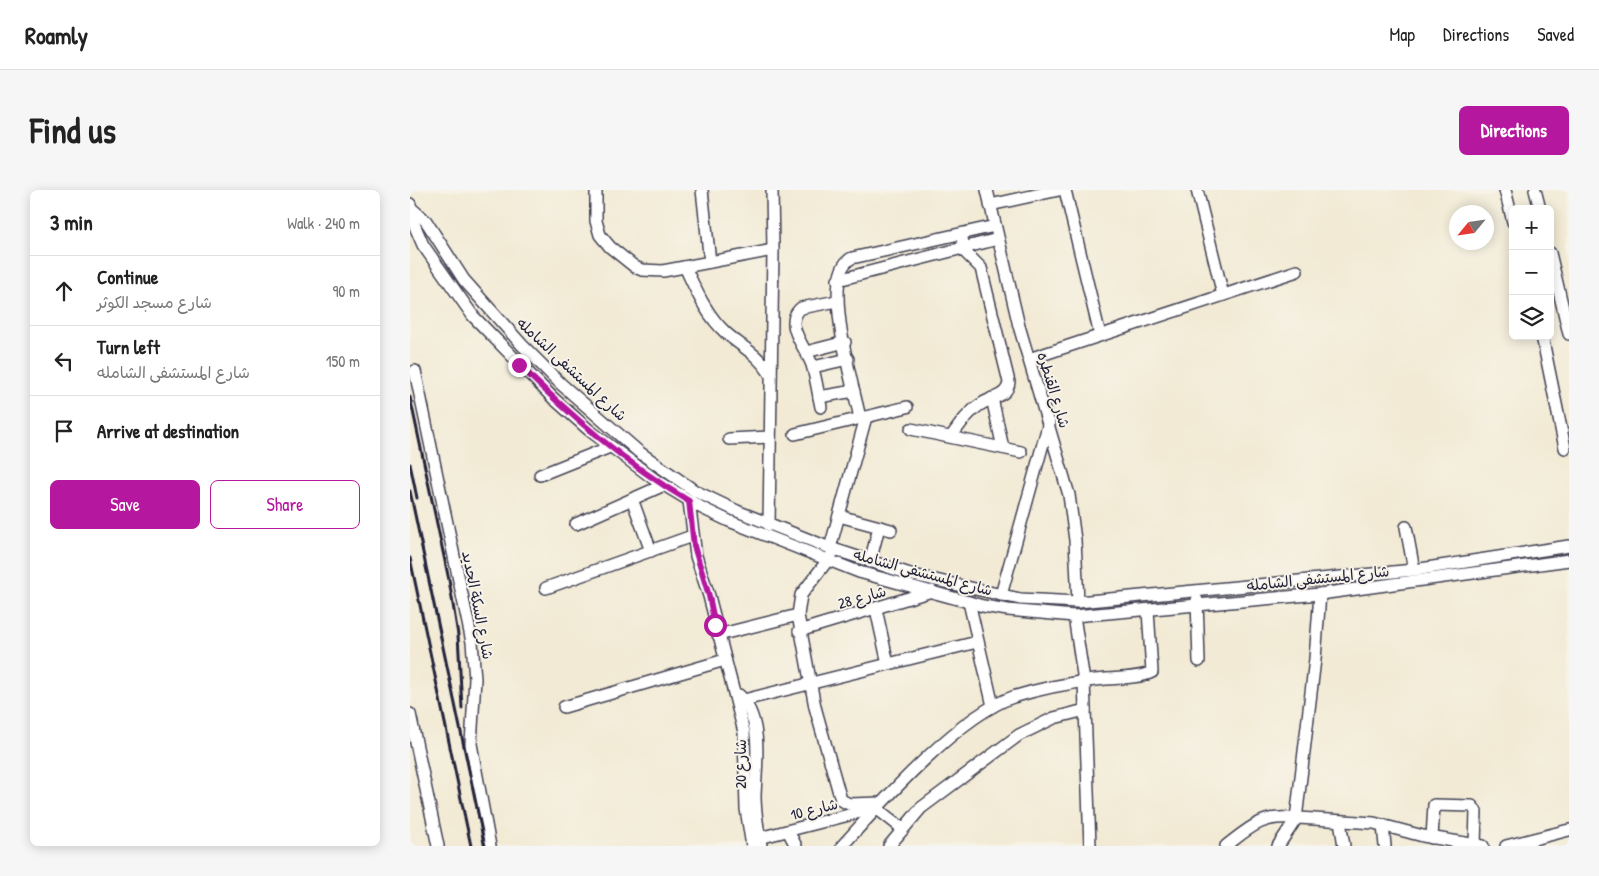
<!DOCTYPE html>
<meta charset="utf-8">
<style>
:root{--surface:#fff;--page:#f6f6f6;--text:#222;--muted:#767676;--line:#e0e0e0;--accent:#b5179e}
body{margin:0;font-family:"Patrick Hand","Playpen Sans Arabic",sans-serif;background:var(--page);color:var(--text)}
.controls{position:absolute;right:15px;top:15px;display:grid;overflow:hidden;border-radius:8px;box-shadow:0 2px 12px #0003}
.controls button{width:45px;height:45px;display:grid;place-items:center;padding:0;border:0;border-bottom:1px solid var(--line);background:var(--surface);color:var(--text);font:25px sans-serif}
.compass{position:absolute;left:1039px;top:15px;width:45px;height:45px;border-radius:50%;background:var(--surface);box-shadow:0 2px 12px #0003;rotate:241deg}
.stop{position:absolute;width:15px;height:15px;margin:-11px;border:4px solid #b5179e;border-radius:50%;background:#fff}
.stop.end{background:#b5179e;border-color:#fff;box-shadow:0 1px 5px #0008}
.list{margin:0;padding:0;list-style:none}
h2{display:flex;justify-content:space-between;align-items:center;height:65px;margin:0;padding:0 20px;font-size:21px}
h2 small{font-size:16px;font-weight:400;color:var(--muted)}
.list li{display:grid;grid-template-columns:32px 1fr auto;gap:15px;align-items:center;box-sizing:border-box;height:70px;padding:0 20px;border-top:1px solid var(--line)}
.list b{display:block;font-size:19px;white-space:nowrap}
.list p{margin:0;font-size:16px;white-space:nowrap;color:var(--muted)}
.list em{font-size:16px;font-style:normal;color:var(--muted)}
.actions{display:flex;gap:10px;padding:15px 20px}
.actions a{flex:1;padding:11px 0;border:1px solid var(--accent);border-radius:8px;text-align:center;font-size:18px;color:var(--accent)}
.actions .main{background:var(--accent);color:#fff}
.icon{flex:none;width:28px;height:28px;fill:none;stroke:currentColor;stroke-width:2;stroke-linecap:round;stroke-linejoin:round}
.map{position:relative;flex:none;width:1159px;height:656px;overflow:hidden;border-radius:8px}
header{display:flex;align-items:center;gap:30px;box-sizing:border-box;height:70px;padding:0 25px;background:var(--surface);border-bottom:1px solid var(--line)}
header strong{font-size:24px}
nav{display:flex;gap:28px;margin-inline-start:auto;font-size:18px}
.intro{display:flex;align-items:center;justify-content:space-between;box-sizing:border-box;height:120px;padding:0 30px}
h1{margin:0;font-size:35px}
.button{padding:12px 22px;border-radius:8px;background:var(--accent);color:#fff;font-size:18px;font-weight:700}
main{display:flex;gap:30px;padding:0 30px}
aside{flex:1;background:var(--surface);border-radius:8px;box-shadow:0 2px 12px #0003}
.map>svg:first-child{display:block}
</style>
<header>
<strong>Roamly</strong>
<nav><a>Map</a><a>Directions</a><a>Saved</a></nav>
</header>
<div class="intro"><h1>Find us</h1><a class="button">Directions</a></div>
<main>
<aside>
<h2>3 min<small>Walk · 240 m</small></h2>
<ul class="list">
<li><svg class="icon" aria-label="ahead" viewBox="0 0 24 24"><path d="M12 20V5M6 11l6-6 6 6"/></svg><div><b>Continue</b><p>شارع مسجد الكوثر</p></div><em>90 m</em></li>
<li><svg class="icon" aria-label="left" viewBox="0 0 24 24"><path d="M17 20v-9H6M10 6l-5 5 5 5"/></svg><div><b>Turn left</b><p>شارع المستشفى الشامله</p></div><em>150 m</em></li>
<li><svg class="icon" aria-label="arrive" viewBox="0 0 24 24"><path d="M6 21V4h12l-3 4 3 4H6"/></svg><div><b>Arrive at destination</b></div></li>
</ul>
<div class="actions"><a class="main">Save</a><a>Share</a></div>
</aside>
<div class="map">
<svg width="1159" height="656" viewBox="0 0 1159 656">
<rect width="100%" height="100%" fill="#f7f3e8"/>
<filter id="ink" filterUnits="userSpaceOnUse"><feTurbulence type="fractalNoise" baseFrequency=".02" numOctaves="2"/><feDisplacementMap in="SourceGraphic" scale="10" xChannelSelector="R" yChannelSelector="G"/><feConvolveMatrix kernelMatrix="1 2 1 2 8 2 1 2 1" color-interpolation-filters="sRGB"/></filter>
<filter id="wash" filterUnits="userSpaceOnUse"><feTurbulence type="fractalNoise" baseFrequency=".0096" numOctaves="4" result="noise"/><feDisplacementMap in="SourceGraphic" scale="20" xChannelSelector="R" yChannelSelector="G"/><feGaussianBlur stdDeviation="1.12" result="paint"/><feColorMatrix in="noise" values="0 0 0 0 0 0 0 0 0 0 0 0 0 0 0 0 0 1.4 0 .05"/><feComposite in="paint" operator="in"/></filter>
<g filter="url(#wash)">
<rect width="100%" height="100%" fill="#f2ead4"/>
</g>
<g filter="url(#ink)">
<g fill="none" stroke-linecap="round" stroke-linejoin="round">
<g stroke="#414052" stroke-width="14">
<g id="minor">
<path d="M186 0V31L190 45 200 57 225 77 232 80 253 81 363 60"/>
<path d="M292 0 300 72"/>
<path d="M577 0 609 136 659 305 665 350 668 412"/>
<path d="M655 0 690 145"/>
<path d="M787 0 813 105"/>
<path d="M1095 0 1103 32"/>
<path d="M1125 0 1130 19"/>
<path d="M0 14 4 34 13 55 63 126 143 208 179 240 244 289 292 318 319 331 449 382 573 416 598 420 664 426 910 404 1159 370"/>
<path d="M580 15 649 0"/>
<path d="M2 19 16 31 54 90 112 155 151 194 229 262 285 301 327 321 420 358 503 385 610 409 668 412 1004 380 1159 356"/>
<path d="M1140 63 1159 144"/>
<path d="M275 77C286 100 296 125 316 143 333 158 348 164 361 185"/>
<path d="M428 90 588 49"/>
<path d="M1132 146 1155 258"/>
<path d="M396 162 435 152"/>
<path d="M619 169 887 81"/>
<path d="M403 177 438 169"/>
<path d="M5 181 62 452 65 489 61 554 80 656"/>
<path d="M409 207 444 201"/>
<path d="M582 208 593 258"/>
<path d="M411 217C408 203 406 188 402 175 397 159 372 134 391 118L427 111"/>
<path d="M450 228C444 198 409 83 442 68L585 36"/>
<path d="M501 239 611 262"/>
<path d="M385 244 497 217"/>
<path d="M541 247C550 234 559 221 573 213 583 207 598 206 599 192L571 78 555 62 551 44"/>
<path d="M319 249 360 247"/>
<path d="M130 285 200 257"/>
<path d="M222 309 241 361"/>
<path d="M279 311 286 366 299 406 334 542 336 619 342 656"/>
<path d="M429 326 481 340"/>
<path d="M166 334 254 295"/>
<path d="M359 335 363 60 362 0"/>
<path d="M996 337 1004 380"/>
<path d="M420 358 456 227"/>
<path d="M421 366 391 405 388 425 405 517 431 610 439 614 471 613"/>
<path d="M460 372 469 337"/>
<path d="M136 398 282 346"/>
<path d="M591 405 639 232"/>
<path d="M787 410 789 471"/>
<path d="M559 412 583 516"/>
<path d="M466 419 478 474"/>
<path d="M664 426 674 491 680 656"/>
<path d="M389 441 522 401"/>
<path d="M308 445 388 425"/>
<path d="M329 505C354 530 346 574 345 606 345 623 348 639 351 656"/>
<path d="M334 510 567 452"/>
<path d="M154 517 315 470"/>
<path d="M0 524 28 656"/>
<path d="M930 631 934 656"/>
<path d="M973 635 975 656"/>
<path d="M378 641 386 656"/>
<path d="M349 648 466 618 493 639"/>
<path d="M1022 648 1024 615 1062 616 1066 621 1065 655"/>
<path d="M432 656C472 612 548 526 603 507 629 499 659 493 685 490 700 488 729 489 742 482L738 420"/>
<path d="M479 656 511 618 609 545 644 528 675 520"/>
<path d="M816 656C839 638 854 623 886 629L905 469 910 404"/>
<path d="M868 656 886 629 889 628 964 633 1013 646 1073 656"/>
<path d="M1096 656 1159 640"/>
</g>
</g>
<use href="#minor" stroke="#fff" stroke-width="11"/>
<g stroke="#22223b" stroke-width="3">
<path d="M0 207 39 390 48 445 52 518"/>
<path d="M0 274 7 308"/>
<path d="M0 301 75 656"/>
<path d="M0 368 61 656"/>
</g>
</g>
</g>
<g fill="none" stroke-linecap="round" stroke-linejoin="round" filter="url(#ink)">
<path stroke="#b5179e" stroke-width="6" d="M109 175C161 226 216 274 279 311L284 356 299 406 305 435"/>
</g>
<g text-anchor="middle" dominant-baseline="central" stroke-width="4" stroke-linejoin="round" paint-order="stroke">
<g font-size="15" fill="#22223b" stroke="#f7f3e8">
<text transform="translate(162 179) rotate(43)">شارع المستشفى الشامله</text>
<text transform="translate(644 200) rotate(73)">شارع القنطره</text>
<text transform="translate(513 382) rotate(15)">شارع المستشفى الشامله</text>
<text transform="translate(908 388) rotate(-6)">شارع المستشفى الشامله</text>
<text transform="translate(452 407) rotate(-16)">شارع 28</text>
<text transform="translate(68 415) rotate(79)">شارع السكة الحديد</text>
<text transform="translate(330 574) rotate(-90)">شارع 20</text>
<text transform="translate(404 619) rotate(-14)">شارع 10</text>
</g>
</g>
</svg>
<div class="controls">
<button>+</button>
<button>−</button>
<button><svg class="icon" aria-label="layers" viewBox="0 0 24 24"><path d="M12 4l9 5-9 5-9-5zM3 14l9 5 9-5"/></svg></button>
</div>
<svg class="compass" viewBox="-18 -18 36 36"><path d="M0-13l5 13h-10z" fill="#e53935"/><path d="M0 13l5-13h-10z" fill="#767676"/></svg>
<div class="stop" style="left:305px;top:435px"></div>
<div class="stop end" style="left:109px;top:175px"></div>
</div>
</main>
